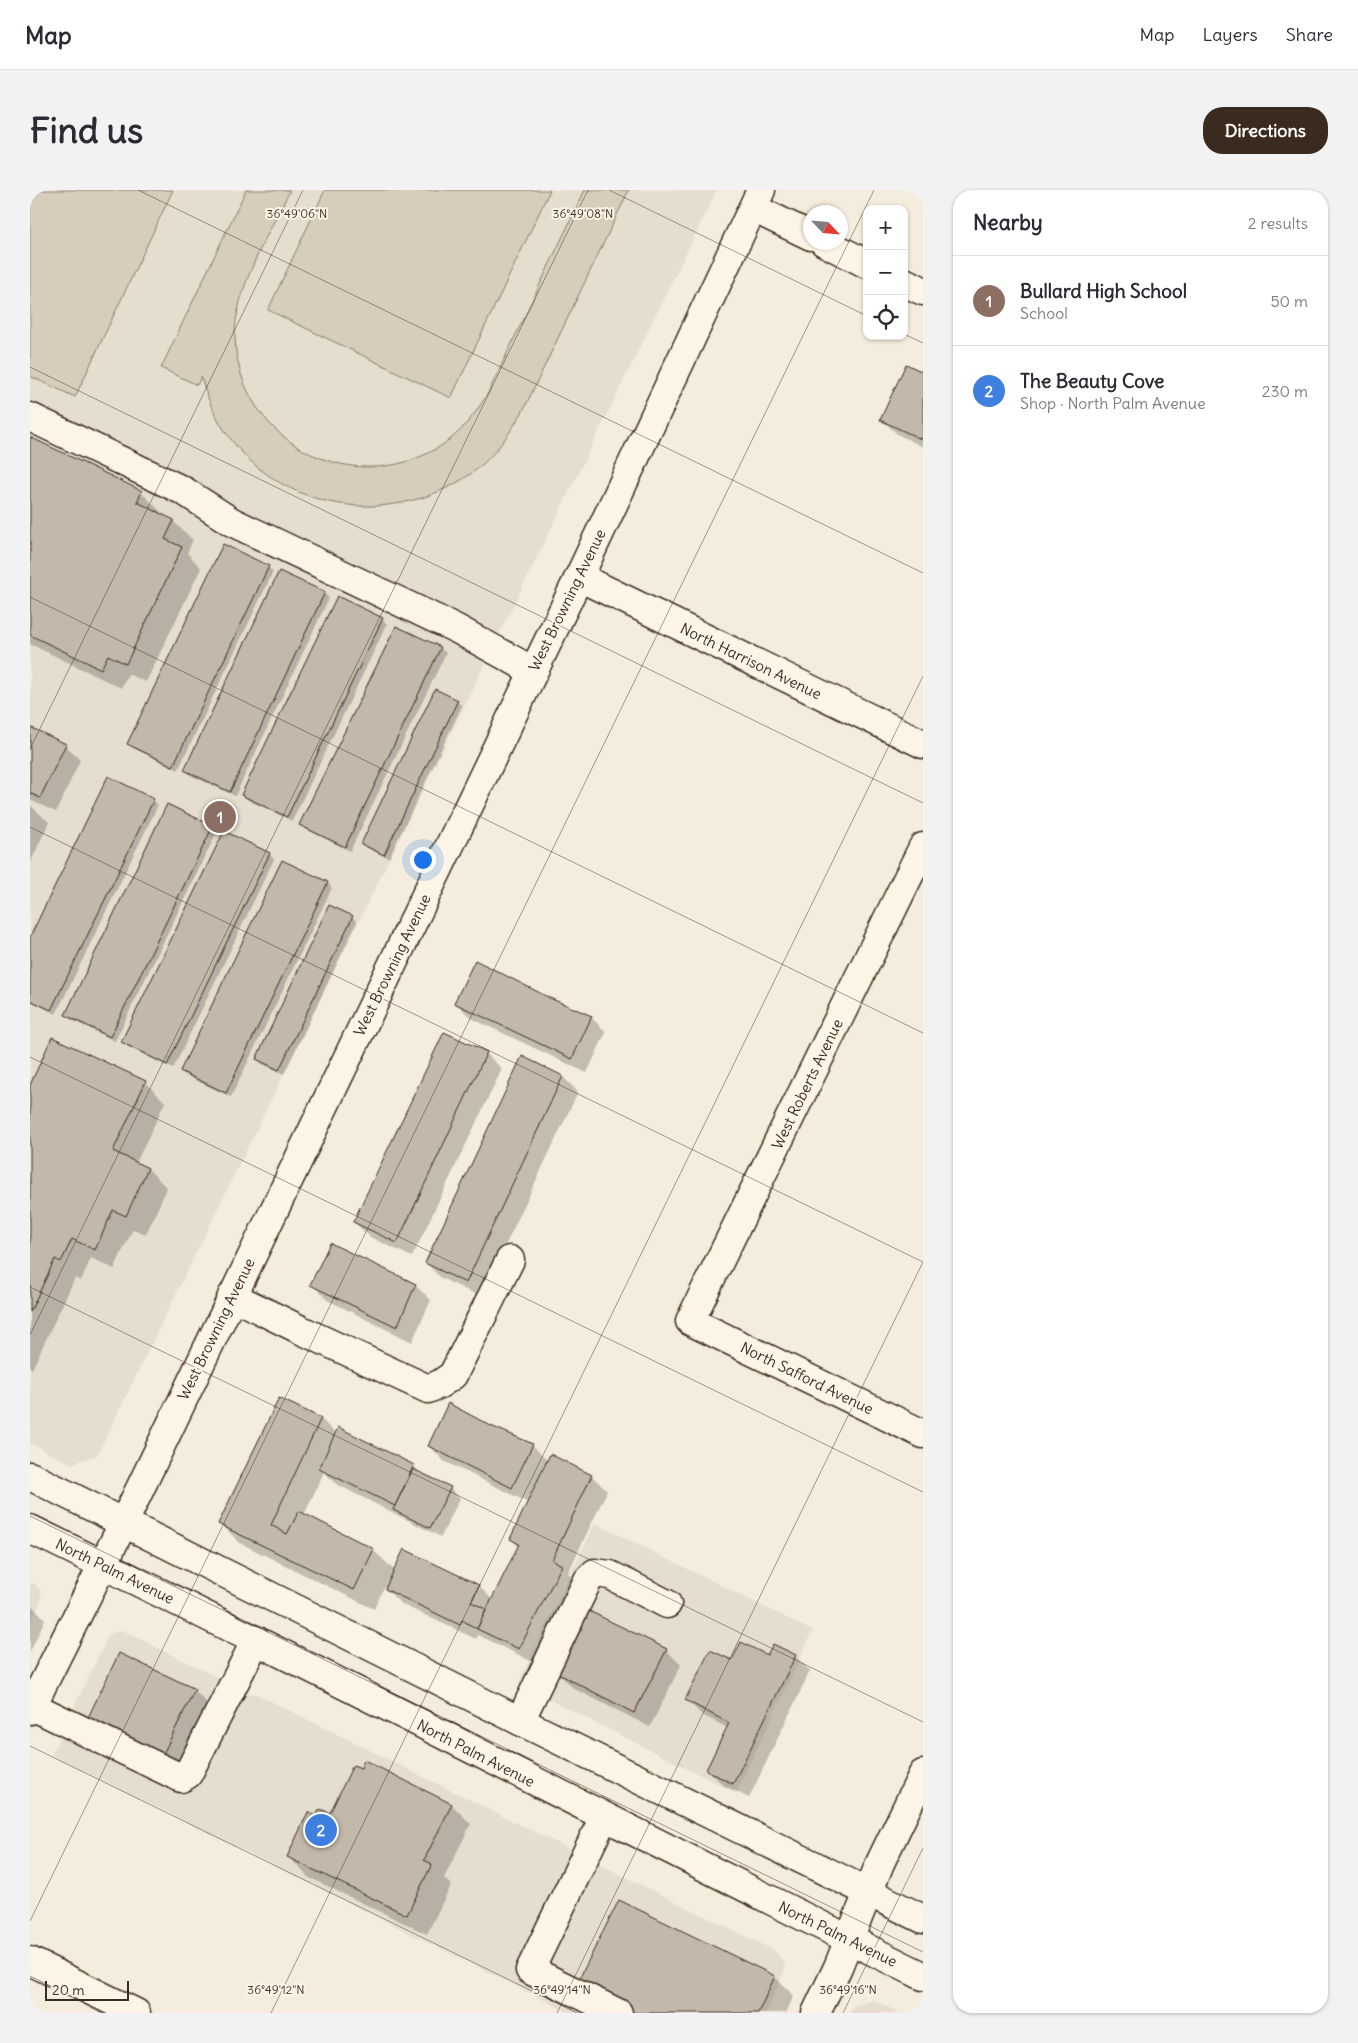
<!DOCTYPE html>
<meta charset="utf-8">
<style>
:root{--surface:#fff;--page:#f2f2f3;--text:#2b2b33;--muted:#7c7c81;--line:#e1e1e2;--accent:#3b2a1e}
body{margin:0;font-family:Delius,sans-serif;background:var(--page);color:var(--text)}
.controls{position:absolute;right:15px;top:15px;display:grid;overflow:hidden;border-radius:10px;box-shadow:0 1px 4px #0004}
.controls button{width:45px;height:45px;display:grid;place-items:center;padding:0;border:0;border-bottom:1px solid var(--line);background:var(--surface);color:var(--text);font:25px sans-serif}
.compass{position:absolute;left:773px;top:15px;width:45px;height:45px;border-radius:50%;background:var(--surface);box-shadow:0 1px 4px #0004;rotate:116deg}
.scale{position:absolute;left:15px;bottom:12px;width:84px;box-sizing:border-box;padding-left:5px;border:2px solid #3b2a1e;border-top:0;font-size:14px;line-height:18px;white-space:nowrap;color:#3b2a1e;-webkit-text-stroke:4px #fcf5e5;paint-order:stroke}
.you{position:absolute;left:392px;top:669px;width:18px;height:18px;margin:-12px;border:4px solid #fff;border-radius:50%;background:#1a73e8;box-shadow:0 0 0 8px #1a73e833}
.badge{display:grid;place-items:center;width:32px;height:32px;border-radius:50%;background:var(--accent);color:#fff;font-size:16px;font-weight:700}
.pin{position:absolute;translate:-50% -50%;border:2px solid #fff;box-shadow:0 1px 5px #0006}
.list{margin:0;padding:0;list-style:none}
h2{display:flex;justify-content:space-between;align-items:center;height:65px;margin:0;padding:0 20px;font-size:21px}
h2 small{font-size:16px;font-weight:400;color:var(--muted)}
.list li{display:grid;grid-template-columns:32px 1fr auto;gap:15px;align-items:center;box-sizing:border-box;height:90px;padding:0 20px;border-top:1px solid var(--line)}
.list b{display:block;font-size:19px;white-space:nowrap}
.list p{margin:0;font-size:16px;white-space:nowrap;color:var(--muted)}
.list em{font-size:16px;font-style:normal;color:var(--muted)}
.icon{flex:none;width:28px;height:28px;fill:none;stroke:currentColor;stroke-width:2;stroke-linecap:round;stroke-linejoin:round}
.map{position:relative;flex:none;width:893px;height:1823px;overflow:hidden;border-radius:20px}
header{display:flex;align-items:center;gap:30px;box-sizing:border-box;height:70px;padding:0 25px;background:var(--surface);border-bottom:1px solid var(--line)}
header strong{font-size:24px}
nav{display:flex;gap:28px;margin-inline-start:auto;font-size:18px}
.intro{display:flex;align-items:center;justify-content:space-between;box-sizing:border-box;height:120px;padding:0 30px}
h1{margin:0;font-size:35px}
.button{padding:12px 22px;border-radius:20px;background:var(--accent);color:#fff;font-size:18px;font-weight:700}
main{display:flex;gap:30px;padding:0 30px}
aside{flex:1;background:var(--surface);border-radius:20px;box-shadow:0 1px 4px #0004}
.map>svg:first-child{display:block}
</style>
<header>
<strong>Map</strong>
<nav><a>Map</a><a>Layers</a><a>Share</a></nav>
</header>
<div class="intro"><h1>Find us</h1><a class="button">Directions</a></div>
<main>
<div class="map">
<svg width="893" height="1823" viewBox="0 0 893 1823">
<rect width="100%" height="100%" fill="#f4eddd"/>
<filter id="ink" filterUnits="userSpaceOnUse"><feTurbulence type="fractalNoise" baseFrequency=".02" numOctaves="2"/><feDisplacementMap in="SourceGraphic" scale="10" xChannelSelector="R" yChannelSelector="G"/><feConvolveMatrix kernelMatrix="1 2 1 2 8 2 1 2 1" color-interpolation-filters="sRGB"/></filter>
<g filter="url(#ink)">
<g fill="#e5ddce">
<path d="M0 0H687L67 1265 41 1274 0 1253Z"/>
<path d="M565 1333 783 1441 706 1603 488 1494Z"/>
<path d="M0 1392 5 1394 11 1401V1411L0 1433Z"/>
<path d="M92 1440 223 1505 224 1503 745 1761 754 1772 755 1779 736 1823H540L21 1565 79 1444Z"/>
<path d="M843 1810 870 1823H820L823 1816Z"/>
</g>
<g fill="#d6cdbd" stroke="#887c6e">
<path d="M0 0H143L45 207 0 186Z"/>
<path d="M216 0H260C239 43 204 100 205 148 209 256 331 314 418 251 436 237 448 220 459 201L555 0H599L494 219C480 243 465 266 442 283 357 343 236 320 186 226 180 214 175 200 171 187L167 195 131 178Z"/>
<path d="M295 0H520L421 208 238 120Z"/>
</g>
<g fill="#0003">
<path d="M877 176 893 184V257L867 244 851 229Z"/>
<path d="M0 248 111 302 131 322 130 324 143 331 163 350 157 363 171 378 116 492 98 484 91 498 0 454Z"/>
<path d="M238 377 243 382 148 580 103 558 99 553Z"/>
<path d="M250 382 295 404 299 408 205 606 160 585 155 580Z"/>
<path d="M352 429 357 434 262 631 218 610 213 605Z"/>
<path d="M366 437 411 459 416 463 320 661 276 639 271 635Z"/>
<path d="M427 511 432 516 359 668 337 658 332 653Z"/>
<path d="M0 539 35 555 50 570 26 622 0 610Z"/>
<path d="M123 610 128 615 26 824 0 811V750Z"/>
<path d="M0 615 19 632 0 674Z"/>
<path d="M182 637 187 642 85 851 41 830 36 825Z"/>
<path d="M195 643 239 664 244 669 143 879 98 857 93 852Z"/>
<path d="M298 693 302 698 201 907 156 886 151 881Z"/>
<path d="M322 727 327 732 254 884 232 874 227 869Z"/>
<path d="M522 810 561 827 576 842 557 883 441 828 426 813Z"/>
<path d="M414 843 457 864 472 879 382 1067 340 1047 324 1032Z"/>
<path d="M493 868 533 887 548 902 451 1107 411 1088 396 1073Z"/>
<path d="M115 892 135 912 106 973 118 979 137 998 116 1044 103 1039 84 1079 61 1068 51 1091 45 1088 2 1179 0 1178V898Z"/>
<path d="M282 1094 385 1095 401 1110 382 1152 297 1110Z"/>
<path d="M249 1209 291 1229 306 1244 384 1276 392 1285 420 1298 430 1308 411 1347 306 1294 294 1282 274 1325 343 1360 365 1381 449 1396 463 1410 489 1356 481 1349 499 1313 414 1271 399 1256 460 1237 502 1255 518 1271 521 1266 562 1286 577 1301 538 1383 546 1391 505 1473 448 1445 446 1449 371 1414 354 1397 344 1419 210 1353 190 1333Z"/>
<path d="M0 1414 15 1429 0 1462Z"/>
<path d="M636 1460 651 1475 620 1537 543 1498 528 1483Z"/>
<path d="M765 1466 780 1481 719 1608 693 1595 678 1580 698 1538 672 1525 657 1510 702 1472 737 1467Z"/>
<path d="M164 1500 179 1515 144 1586 70 1551Z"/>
<path d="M422 1615 441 1634 414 1688 421 1695 397 1744 278 1687 259 1667 287 1628Z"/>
<path d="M745 1787 764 1806 756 1823H584Z"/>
</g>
<g fill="#c3b9aa" stroke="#3b2a1e">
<path d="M876 174 893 182V250L850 230Z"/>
<path d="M0 247 112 301 107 312 144 330 135 349 152 357 96 474 78 465 71 479 0 445Z"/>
<path d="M193 354 239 376 143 576 97 554Z"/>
<path d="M249 381 295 402 200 602 154 580Z"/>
<path d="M307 406 353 428 257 627 211 605Z"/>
<path d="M366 436 411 457 315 657 269 635Z"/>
<path d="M405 499 428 510 354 665 331 654Z"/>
<path d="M0 537 36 554 10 608 0 603Z"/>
<path d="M78 586 124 609 21 820 0 810V747Z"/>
<path d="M137 614 183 636 80 847 35 825Z"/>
<path d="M194 641 240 663 137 875 91 852Z"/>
<path d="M252 670 298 692 196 903 150 881Z"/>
<path d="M299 715 323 726 249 880 226 869Z"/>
<path d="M445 770 522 809 562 826 542 869 424 813Z"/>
<path d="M414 842 457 862 367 1053 323 1032Z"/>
<path d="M22 847 116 891 83 961 118 978 96 1026 83 1020 65 1060 42 1049 31 1072 25 1069 0 1122V895Z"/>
<path d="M492 866 533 886 436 1093 395 1073Z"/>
<path d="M300 1053 386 1094 367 1137 280 1095Z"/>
<path d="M249 1208 291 1228 241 1335 257 1344 269 1321 344 1359 324 1400 188 1334Z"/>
<path d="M418 1213 461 1236 503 1254 482 1298 398 1256Z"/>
<path d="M308 1237 384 1275 365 1316 289 1279Z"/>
<path d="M520 1264 562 1285 522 1370 532 1375 489 1459 447 1439 489 1354 480 1349Z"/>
<path d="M383 1279 421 1297 400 1338 363 1320Z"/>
<path d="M374 1359 449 1395 441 1412 456 1419 447 1439 432 1430 430 1435 355 1399Z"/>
<path d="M557 1420 637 1459 604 1523 527 1483Z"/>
<path d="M711 1452 737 1465 743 1454 766 1465 703 1594 676 1580 699 1533 655 1510 680 1460 702 1470Z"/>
<path d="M89 1463 165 1499 129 1572 54 1536Z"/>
<path d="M334 1570 422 1614 394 1670 402 1674 377 1725 257 1667 278 1622 286 1626 290 1619 300 1623 323 1575 331 1578Z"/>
<path d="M589 1710 745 1786 728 1823H601L546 1795Z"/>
</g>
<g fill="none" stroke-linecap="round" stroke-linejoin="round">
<g stroke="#3b2a1e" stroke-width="31">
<g id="minor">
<path d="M723 18 781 46"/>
<path d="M794 52 837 74"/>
<path d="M874 92 893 101"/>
<path d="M0 227 154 301 202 332 427 439 503 481"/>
<path d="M549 387 893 554"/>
<path d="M893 657 660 1131 893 1244"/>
<path d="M202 1106 271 1140 398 1199 410 1194 423 1185 480 1070"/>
<path d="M2 1516 151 1588 158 1584 226 1450"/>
<path d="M0 1520 94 1332 549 387 731 0"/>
<path d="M490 1531 558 1390 565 1383 580 1385 637 1414"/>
<path d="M574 1627 500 1780 588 1823"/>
<path d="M0 1771 106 1823"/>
<path d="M786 1823 808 1777 850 1673 893 1584"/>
</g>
</g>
<g stroke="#3b2a1e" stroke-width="31">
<g id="major">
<path d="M0 1286 490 1531 893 1729"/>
<path d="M0 1339C299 1484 595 1639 893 1786"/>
</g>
</g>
<use href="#minor" stroke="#fcf5e5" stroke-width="28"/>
<use href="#major" stroke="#fcf5e5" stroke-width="28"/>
</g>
</g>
<path fill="none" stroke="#3b2a1e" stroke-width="1" stroke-opacity="0.45" d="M108 0 893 383M579 0 837 126M874 144 893 153M0 177 893 613M0 407 893 843M0 559 273 0M0 637 893 1072M0 867 893 1302M0 1097 893 1532M0 1145 558 0M0 1326 893 1762M0 1556 547 1823M0 1731 844 0M0 1786 76 1823M241 1823 893 486M527 1823 893 1072M813 1823 893 1658"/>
<g text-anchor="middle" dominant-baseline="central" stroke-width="4" stroke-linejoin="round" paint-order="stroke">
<g font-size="15" fill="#3b2a1e" stroke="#fcf5e5">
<text transform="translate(537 410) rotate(-64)">West Browning Avenue</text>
<text transform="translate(721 471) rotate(26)">North Harrison Avenue</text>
<text transform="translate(362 775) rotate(-64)">West Browning Avenue</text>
<text transform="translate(777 894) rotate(-64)">West Roberts Avenue</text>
<text transform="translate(186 1139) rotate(-64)">West Browning Avenue</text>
<text transform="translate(777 1188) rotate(26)">North Safford Avenue</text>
<text transform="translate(85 1381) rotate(26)">North Palm Avenue</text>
<text transform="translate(446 1563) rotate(27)">North Palm Avenue</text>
<text transform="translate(808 1744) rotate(26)">North Palm Avenue</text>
</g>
</g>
<g font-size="12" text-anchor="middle" fill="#3b2a1e" stroke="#fcf5e5" stroke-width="4" stroke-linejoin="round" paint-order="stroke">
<text x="267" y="28">36°49'06"N</text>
<text x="553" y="28">36°49'08"N</text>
<text x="246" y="1804">36°49'12"N</text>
<text x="532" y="1804">36°49'14"N</text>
<text x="818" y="1804">36°49'16"N</text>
</g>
</svg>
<div class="controls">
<button>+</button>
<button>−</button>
<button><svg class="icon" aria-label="locate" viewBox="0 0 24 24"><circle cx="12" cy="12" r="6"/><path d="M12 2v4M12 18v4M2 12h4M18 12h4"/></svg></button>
</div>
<svg class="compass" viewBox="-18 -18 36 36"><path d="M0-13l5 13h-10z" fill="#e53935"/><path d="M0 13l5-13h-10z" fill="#7c7c81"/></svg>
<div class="scale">20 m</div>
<div class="you"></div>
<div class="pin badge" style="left:190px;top:627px;background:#8d6e63">1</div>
<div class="pin badge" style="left:291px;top:1640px;background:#3f7fe0">2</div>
</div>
<aside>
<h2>Nearby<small>2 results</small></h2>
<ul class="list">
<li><span class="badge" style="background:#8d6e63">1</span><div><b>Bullard High School</b><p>School</p></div><em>50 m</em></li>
<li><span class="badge" style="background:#3f7fe0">2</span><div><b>The Beauty Cove</b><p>Shop · North Palm Avenue</p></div><em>230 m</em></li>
</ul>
</aside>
</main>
